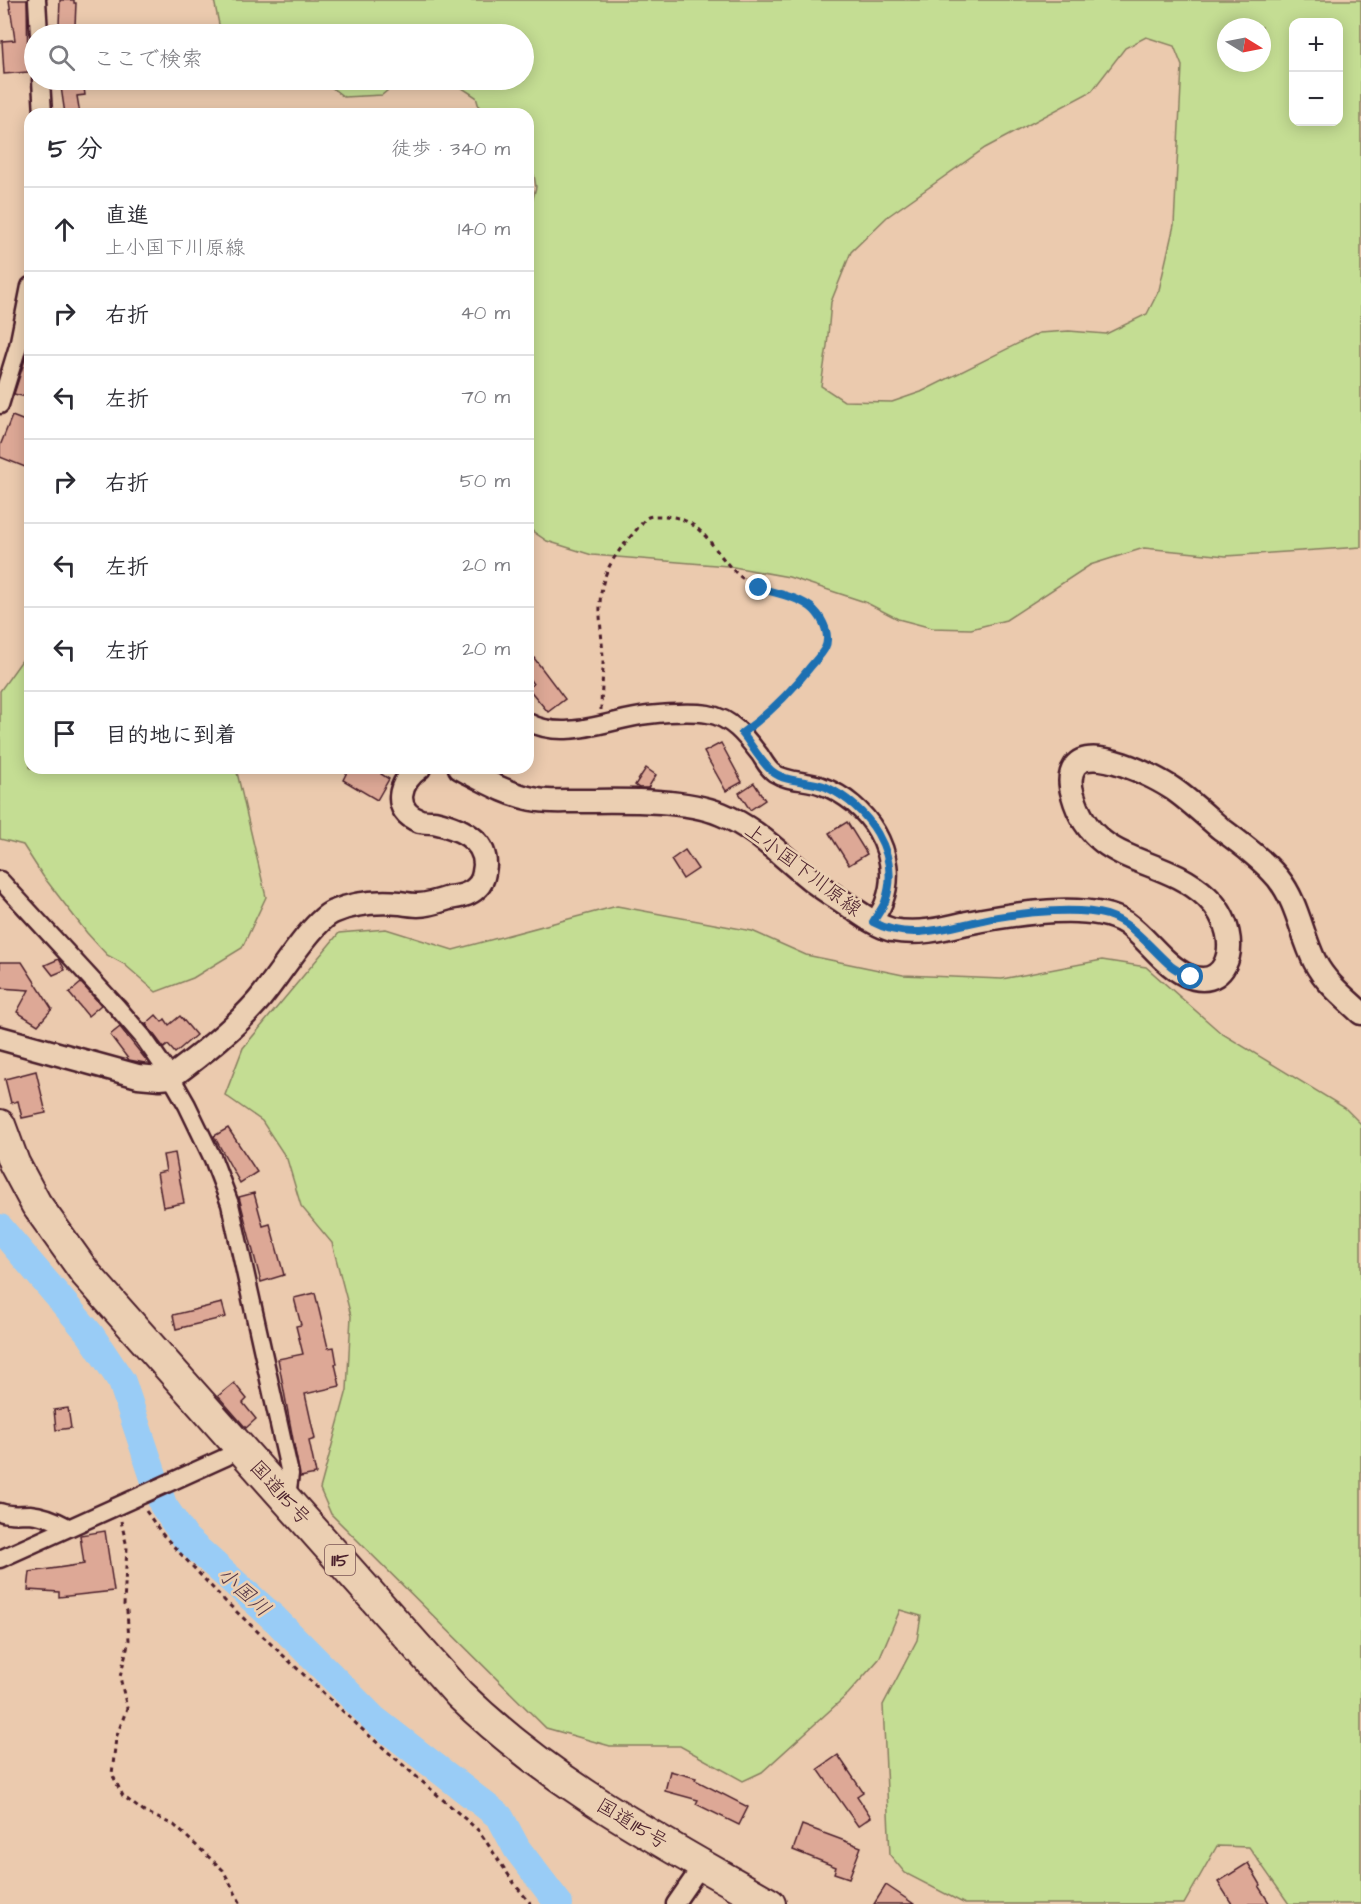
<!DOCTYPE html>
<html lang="ja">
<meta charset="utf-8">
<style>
:root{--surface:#fff;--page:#f2f2f3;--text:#2b2b33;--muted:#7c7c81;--line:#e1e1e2}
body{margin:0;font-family:"Architects Daughter","Klee One",sans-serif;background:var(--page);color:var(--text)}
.controls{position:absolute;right:18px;top:18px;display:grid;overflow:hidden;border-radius:12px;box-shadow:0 3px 15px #0003}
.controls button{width:54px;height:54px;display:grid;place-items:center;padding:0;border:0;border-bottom:2px solid var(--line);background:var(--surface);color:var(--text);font:30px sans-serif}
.compass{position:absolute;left:1217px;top:18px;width:54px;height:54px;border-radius:50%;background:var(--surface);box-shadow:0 3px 15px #0003;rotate:100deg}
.stop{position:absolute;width:18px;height:18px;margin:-14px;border:4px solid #1f6fb2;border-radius:50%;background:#fff}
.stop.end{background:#1f6fb2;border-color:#fff;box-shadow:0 2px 6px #0008}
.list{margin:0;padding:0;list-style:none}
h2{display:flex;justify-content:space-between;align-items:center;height:78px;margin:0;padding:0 24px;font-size:26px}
h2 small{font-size:20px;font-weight:400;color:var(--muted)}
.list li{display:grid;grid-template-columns:39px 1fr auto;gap:18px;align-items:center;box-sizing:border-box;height:84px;padding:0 24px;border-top:2px solid var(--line)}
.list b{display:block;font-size:22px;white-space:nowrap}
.list p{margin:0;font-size:20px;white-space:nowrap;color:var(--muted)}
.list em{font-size:20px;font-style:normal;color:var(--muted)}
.icon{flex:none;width:33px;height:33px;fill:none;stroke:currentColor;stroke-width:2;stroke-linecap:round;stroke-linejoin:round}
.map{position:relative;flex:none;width:1361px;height:1904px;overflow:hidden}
.search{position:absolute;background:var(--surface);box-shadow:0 3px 15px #0003;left:24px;top:24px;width:510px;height:66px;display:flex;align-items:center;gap:15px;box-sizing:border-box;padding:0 21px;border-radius:33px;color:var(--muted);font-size:22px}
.panel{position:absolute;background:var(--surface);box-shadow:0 3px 15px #0003;left:24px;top:108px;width:510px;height:666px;border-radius:18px}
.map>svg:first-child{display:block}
</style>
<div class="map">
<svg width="1361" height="1904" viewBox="0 0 1361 1904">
<rect width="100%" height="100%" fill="#ebcaae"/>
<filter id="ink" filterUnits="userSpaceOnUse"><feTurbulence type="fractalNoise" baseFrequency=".0167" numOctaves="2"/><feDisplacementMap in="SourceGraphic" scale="12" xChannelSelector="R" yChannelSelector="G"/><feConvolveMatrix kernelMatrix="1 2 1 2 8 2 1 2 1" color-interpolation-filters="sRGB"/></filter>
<g filter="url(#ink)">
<g fill="#c4dd93" stroke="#877e5f" stroke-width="1.5" fill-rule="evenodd">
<path d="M214 0H1361V547L1226 556 1144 548 1090 565 1006 620 971 629 932 628 898 619 865 602 789 577 728 566 592 555 547 541 528 528V208L531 206 536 187 534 175 528 172V114H481L476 97 450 80H524V34H221ZM1294 22H1338V122H1294ZM1226 27H1262V63H1226ZM1146 37 1174 46 1182 66 1174 225 1159 290 1147 314 1106 334 1069 331 1039 333 921 392 892 402 844 401 821 386 827 346 831 302 851 252 887 217 985 148 1092 91 1125 48Z"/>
<path d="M322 80H400L382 95 344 97Z"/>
<path d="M30 649V768H236L266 897 242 948 193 978 156 992 124 964 107 955 87 933 43 876 23 845 0 839V691Z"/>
<path d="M617 906 752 931 806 955 903 975 1002 979 1102 960 1146 967 1221 1033 1345 1108 1361 1124V1904H1289L1249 1847 1217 1846 1184 1904H965L905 1873 890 1855 883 1705 917 1640 921 1616 900 1610 879 1659 848 1694 762 1772 743 1781 680 1746H610L546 1728 331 1514 320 1489 347 1390 351 1316 332 1243 301 1206 287 1159 262 1121 225 1095 243 1048 339 933 386 929 453 950Z"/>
</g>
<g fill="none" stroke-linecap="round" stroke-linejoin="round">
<path stroke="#99ccf6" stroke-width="28" d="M0 1228 90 1334 122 1382 163 1505 186 1539 275 1619 374 1719 500 1817 517 1849 559 1904"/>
</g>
<g fill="#dda896" stroke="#4a1f2b" stroke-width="1.5">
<path d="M9 0H27L28 72 4 74 2 41 15 40Z"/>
<path d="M60 0H74V3H76L75 26 59 25Z"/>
<path d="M60 80H83L85 95 77 96 80 114H65Z"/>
<path d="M28 350H30V398L14 394Z"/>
<path d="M12 416 30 423V469L0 457V446Z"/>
<path d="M528 650 565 699 548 712 528 688 533 684 528 677Z"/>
<path d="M721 743 742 782 726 791 704 752Z"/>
<path d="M349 768H384L381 774 389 779 377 800 343 780Z"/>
<path d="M646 768 656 775 648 788H639L635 785Z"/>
<path d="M754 783 765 800 750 810 739 793Z"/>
<path d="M847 822 867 854 849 865 829 833Z"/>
<path d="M685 850 698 869 683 879 671 860Z"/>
<path d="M59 959 65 970 53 975 45 965Z"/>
<path d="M0 962H22L52 1009 38 1025 17 1012 29 990 0 988Z"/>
<path d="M81 983 101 1005 88 1016 69 993Z"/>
<path d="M156 1015 162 1022 165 1019 169 1025 180 1016 196 1035 175 1053 168 1045 164 1048 146 1024Z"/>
<path d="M120 1027 147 1061 145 1063 129 1060 110 1035Z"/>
<path d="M36 1071 46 1113 22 1118 18 1101 11 1103 5 1079Z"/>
<path d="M228 1128 257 1172 240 1183 214 1136Z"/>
<path d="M175 1153 184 1203 163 1207 157 1173 166 1171 163 1155Z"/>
<path d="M254 1193 263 1226 270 1224 284 1275 261 1282 239 1197Z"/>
<path d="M315 1293 328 1348 334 1347 337 1364H335L340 1386 305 1394 315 1439 309 1441 316 1474 300 1477 278 1359 303 1354 296 1326 301 1325 294 1298Z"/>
<path d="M222 1303 226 1317 176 1329 173 1315Z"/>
<path d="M234 1383 247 1399 243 1403 256 1419 246 1428 218 1396Z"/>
<path d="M68 1408 71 1428 56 1430 54 1410Z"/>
<path d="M105 1531 114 1591 59 1597V1592L28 1590 30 1572 84 1564 80 1535Z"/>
<path d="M838 1755 863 1792 857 1796 871 1817 858 1826 818 1769Z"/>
<path d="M670 1771 696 1778 695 1780 748 1807 739 1825 696 1804 698 1800 665 1791Z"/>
<path d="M802 1825 861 1847 849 1878 834 1873 836 1867 793 1850Z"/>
<path d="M1248 1863 1261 1885 1259 1887 1270 1904H1232L1218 1882Z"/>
<path d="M886 1885 914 1904H874Z"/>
</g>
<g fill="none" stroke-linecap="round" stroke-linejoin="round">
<g stroke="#4a1f2b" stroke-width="21">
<g id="street">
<path d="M37 0 39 34"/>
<path d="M41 80 43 114"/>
<path d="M0 405 18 346 30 286"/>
<path d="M528 722C565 742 610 719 648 715 667 713 689 711 708 714 732 718 746 737 760 755 764 761 768 769 774 773 788 782 807 780 822 786 867 802 902 853 884 902 882 909 877 915 873 922"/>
<path d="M0 880 117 1007 143 1037 171 1077 187 1105 213 1159 230 1204 290 1474 288 1489 283 1495"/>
<path d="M0 1512C10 1516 19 1514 30 1514 43 1515 57 1521 68 1527"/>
<path d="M0 1559 226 1457 240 1447"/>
<path d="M675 1904 702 1865"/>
</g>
</g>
<g stroke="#4a1f2b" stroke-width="27">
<g id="secondary">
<path d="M460 768C485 781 510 796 538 800 550 802 564 801 576 801 619 801 682 798 721 814 758 829 783 858 814 882 826 891 839 899 852 908 864 916 877 926 892 930 918 935 942 929 967 923 1007 915 1090 900 1126 923 1140 933 1152 948 1165 960 1223 1014 1252 940 1207 897 1160 853 1093 868 1073 795 1070 786 1069 775 1075 766 1091 744 1154 776 1173 789 1189 800 1205 815 1220 828 1240 843 1262 859 1278 878 1298 903 1301 934 1315 962 1325 982 1345 998 1361 1013"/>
<path d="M0 1038 138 1076 160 1078 171 1077C201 1055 232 1030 257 1002 276 981 311 922 333 912 354 903 377 901 400 903 406 904 412 905 418 905 428 905 440 901 449 898 457 897 469 895 475 889 483 883 484 874 485 865 485 837 456 827 434 822 429 822 424 822 420 821 391 811 399 781 419 768"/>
</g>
</g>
<g stroke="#4a1f2b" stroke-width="34">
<path id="highway" d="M0 1125 14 1163 36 1204 86 1274 459 1694C551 1784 659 1840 770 1904"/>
</g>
<g stroke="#4a1f2b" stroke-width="3" stroke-dasharray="4.5 4.5" stroke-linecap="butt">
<path d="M601 710C601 695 603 679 603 663 603 630 593 599 609 567 618 549 633 535 645 519 650 515 656 516 662 516 707 516 713 558 745 580 770 597 821 595 827 632 827 636 827 643 826 646 825 651 819 656 815 661 797 684 779 706 755 723"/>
<path d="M146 1511 163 1535 225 1601 365 1732 479 1831 516 1886 531 1904"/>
<path d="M121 1521 127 1547 124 1605 127 1611 129 1640 120 1677 127 1708 116 1738 112 1774 123 1796 144 1812 174 1825 223 1870 241 1904"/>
</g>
<use href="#street" stroke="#ebcfb2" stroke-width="16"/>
<use href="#secondary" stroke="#ebcfb2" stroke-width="22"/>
<use href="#highway" stroke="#ebcfb2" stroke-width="30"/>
</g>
</g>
<g fill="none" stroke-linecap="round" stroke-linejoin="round" filter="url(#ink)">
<path stroke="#1f6fb2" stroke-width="8" d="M759 588C776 593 802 598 814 610 823 619 831 636 825 648 822 654 815 661 811 666 791 692 769 714 742 733 752 745 761 763 773 772 787 783 810 780 826 787 868 806 902 854 885 902 882 909 877 915 873 922 913 944 956 924 998 917 1027 912 1079 907 1107 915 1133 923 1151 949 1171 966 1177 971 1185 974 1191 977"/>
</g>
<g text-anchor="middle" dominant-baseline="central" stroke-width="5" stroke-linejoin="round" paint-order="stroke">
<rect fill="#ebcfb2" stroke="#7a5454" stroke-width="1.5" x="325" y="1545" width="30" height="30" rx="4.5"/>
<g font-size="18" font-weight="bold" fill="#4a1f2b">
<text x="340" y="1560">115</text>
</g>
<g font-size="20" fill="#4a1f2b" stroke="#ebcfb2">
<text transform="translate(803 870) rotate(37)">上小国下川原線</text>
<text transform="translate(280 1493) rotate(48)">国道115号</text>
<text transform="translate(632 1824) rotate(31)">国道115号</text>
</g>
<g font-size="21" font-style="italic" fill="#563949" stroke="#ebcfb2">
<text transform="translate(244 1592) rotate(42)">小国川</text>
</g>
</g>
</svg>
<div class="controls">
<button>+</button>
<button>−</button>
</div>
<svg class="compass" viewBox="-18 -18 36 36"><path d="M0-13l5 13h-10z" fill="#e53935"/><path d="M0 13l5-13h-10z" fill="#7c7c81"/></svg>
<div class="stop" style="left:1191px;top:977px"></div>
<div class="stop end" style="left:759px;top:588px"></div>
<div class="search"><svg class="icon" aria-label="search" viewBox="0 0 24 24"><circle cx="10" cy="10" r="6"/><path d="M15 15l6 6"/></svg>ここで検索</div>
<section class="panel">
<h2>5 分<small>徒歩 · 340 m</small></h2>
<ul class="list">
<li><svg class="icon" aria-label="ahead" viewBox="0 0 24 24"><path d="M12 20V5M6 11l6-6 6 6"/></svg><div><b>直進</b><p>上小国下川原線</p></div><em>140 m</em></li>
<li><svg class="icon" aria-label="right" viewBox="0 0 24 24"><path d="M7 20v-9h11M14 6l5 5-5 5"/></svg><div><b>右折</b></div><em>40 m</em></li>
<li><svg class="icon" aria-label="left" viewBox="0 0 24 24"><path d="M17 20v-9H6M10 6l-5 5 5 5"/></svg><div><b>左折</b></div><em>70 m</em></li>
<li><svg class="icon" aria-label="right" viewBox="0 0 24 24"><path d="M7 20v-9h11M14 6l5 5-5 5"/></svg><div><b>右折</b></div><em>50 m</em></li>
<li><svg class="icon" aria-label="left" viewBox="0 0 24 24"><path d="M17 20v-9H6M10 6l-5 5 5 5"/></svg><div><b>左折</b></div><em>20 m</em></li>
<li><svg class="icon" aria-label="left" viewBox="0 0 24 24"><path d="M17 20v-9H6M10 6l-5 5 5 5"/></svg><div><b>左折</b></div><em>20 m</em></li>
<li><svg class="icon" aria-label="arrive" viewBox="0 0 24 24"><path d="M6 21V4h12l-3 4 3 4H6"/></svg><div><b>目的地に到着</b></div></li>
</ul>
</section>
</div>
